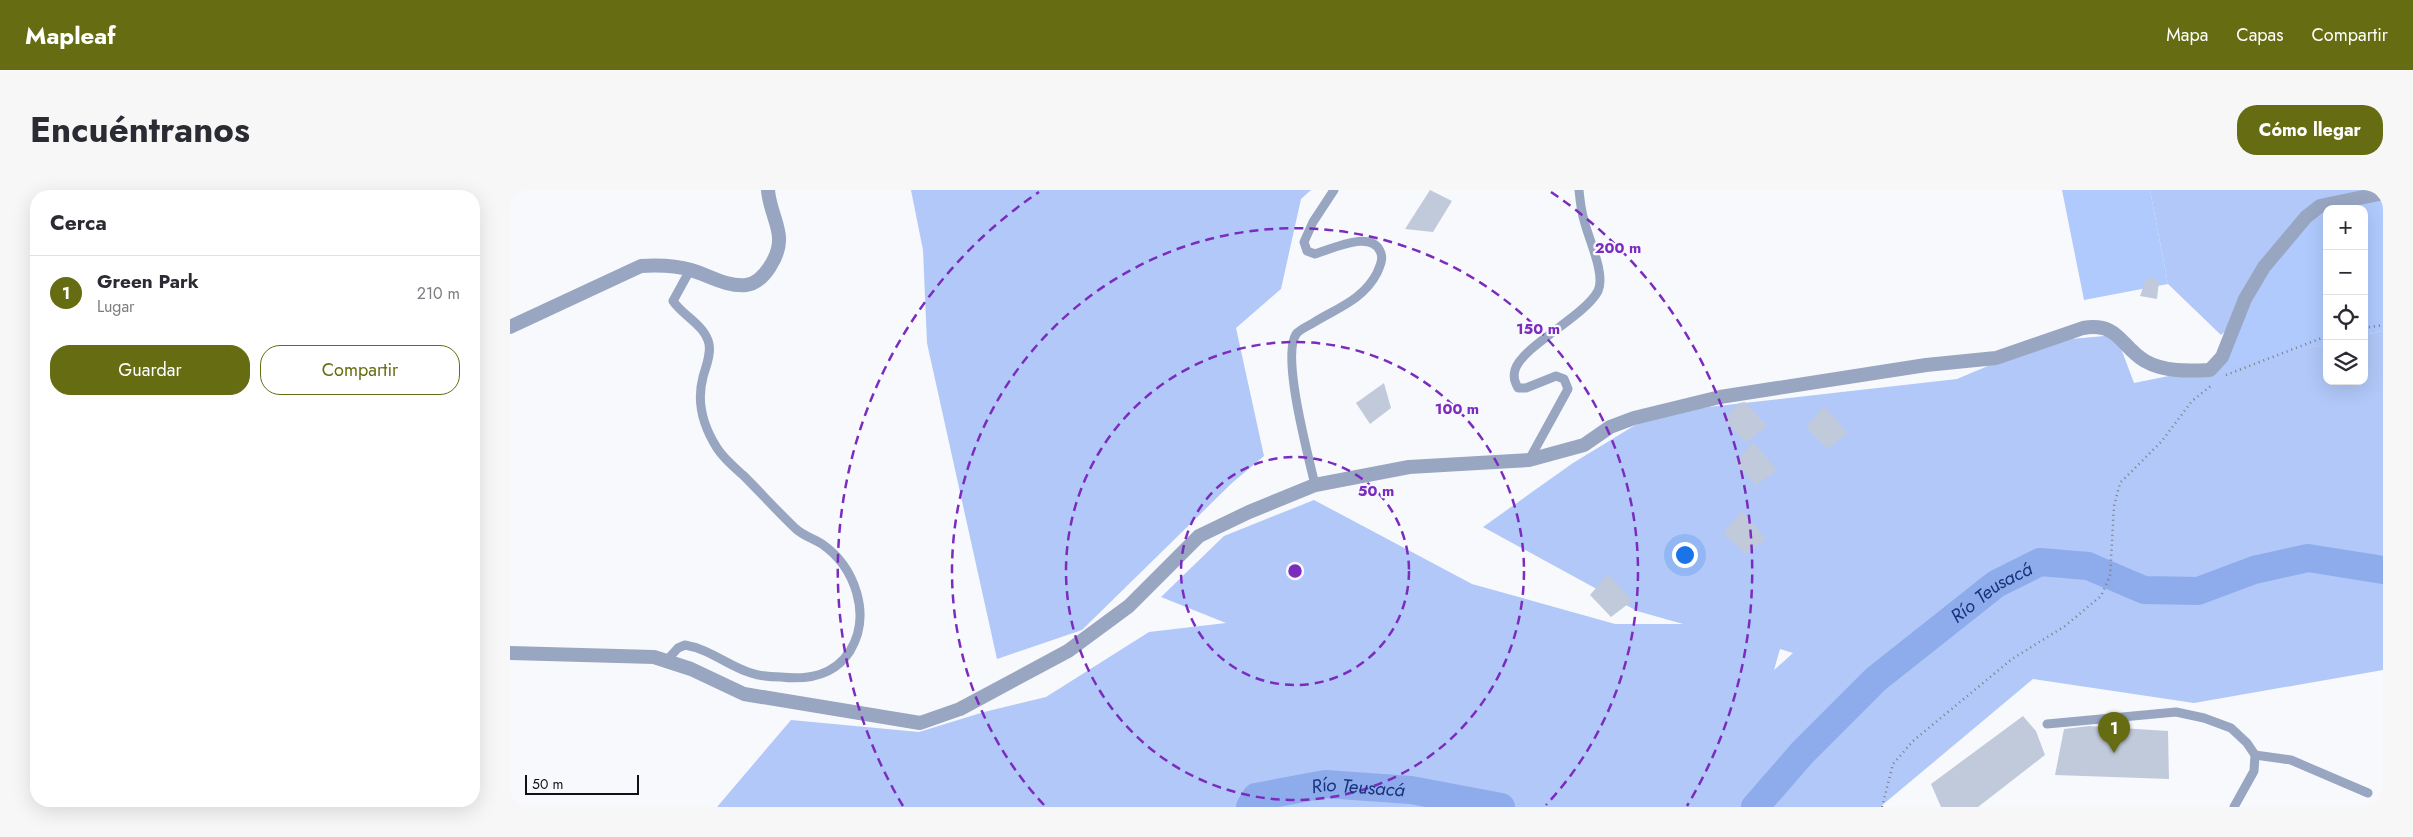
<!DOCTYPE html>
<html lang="es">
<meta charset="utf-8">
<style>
:root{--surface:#fff;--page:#f7f7f7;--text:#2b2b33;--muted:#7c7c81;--line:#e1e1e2;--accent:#656c11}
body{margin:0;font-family:Jost,sans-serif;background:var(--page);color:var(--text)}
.controls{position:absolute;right:15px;top:15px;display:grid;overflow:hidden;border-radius:10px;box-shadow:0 5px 20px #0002}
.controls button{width:45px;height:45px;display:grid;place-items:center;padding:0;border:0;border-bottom:1px solid var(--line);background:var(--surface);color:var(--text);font:25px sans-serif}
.scale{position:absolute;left:15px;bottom:12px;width:114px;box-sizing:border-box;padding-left:5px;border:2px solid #0e1116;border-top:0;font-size:14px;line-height:18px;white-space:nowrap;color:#0e1116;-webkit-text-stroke:4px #f8f9fd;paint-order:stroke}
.you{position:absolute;left:1174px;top:364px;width:18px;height:18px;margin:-12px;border:4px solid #fff;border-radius:50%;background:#1a73e8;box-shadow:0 0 0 8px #1a73e833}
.badge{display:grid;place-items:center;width:32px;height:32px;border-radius:50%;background:var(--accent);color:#fff;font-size:16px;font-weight:700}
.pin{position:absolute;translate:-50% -41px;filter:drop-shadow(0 1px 2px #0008)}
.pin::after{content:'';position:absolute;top:26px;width:18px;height:15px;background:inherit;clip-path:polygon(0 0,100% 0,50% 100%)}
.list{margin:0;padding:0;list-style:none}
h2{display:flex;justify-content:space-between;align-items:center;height:65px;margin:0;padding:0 20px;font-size:21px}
h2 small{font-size:16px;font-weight:400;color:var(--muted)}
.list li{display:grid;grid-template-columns:32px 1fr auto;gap:15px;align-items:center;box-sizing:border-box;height:75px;padding:0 20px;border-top:1px solid var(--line)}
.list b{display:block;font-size:19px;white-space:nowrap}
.list p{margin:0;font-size:16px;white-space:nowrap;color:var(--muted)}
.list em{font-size:16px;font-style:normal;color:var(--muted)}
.actions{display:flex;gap:10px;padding:15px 20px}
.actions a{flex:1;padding:11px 0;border:1px solid var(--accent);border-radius:20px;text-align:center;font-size:18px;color:var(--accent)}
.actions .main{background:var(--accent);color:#fff}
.icon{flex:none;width:28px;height:28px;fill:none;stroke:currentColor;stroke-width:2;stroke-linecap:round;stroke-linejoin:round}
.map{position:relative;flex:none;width:1873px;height:617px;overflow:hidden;border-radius:20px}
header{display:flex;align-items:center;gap:30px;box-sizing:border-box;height:70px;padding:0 25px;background:var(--accent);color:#fff}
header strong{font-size:24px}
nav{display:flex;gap:28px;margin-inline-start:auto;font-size:18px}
.intro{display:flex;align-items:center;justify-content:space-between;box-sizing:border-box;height:120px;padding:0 30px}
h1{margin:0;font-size:35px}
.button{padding:12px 22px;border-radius:20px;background:var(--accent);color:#fff;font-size:18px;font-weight:700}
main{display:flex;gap:30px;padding:0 30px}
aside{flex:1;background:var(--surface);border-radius:20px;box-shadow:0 5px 20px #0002}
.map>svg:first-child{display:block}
</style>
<header>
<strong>Mapleaf</strong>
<nav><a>Mapa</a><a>Capas</a><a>Compartir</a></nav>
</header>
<div class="intro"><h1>Encuéntranos</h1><a class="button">Cómo llegar</a></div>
<main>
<aside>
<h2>Cerca<small></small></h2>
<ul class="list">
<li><span class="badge">1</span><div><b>Green Park</b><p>Lugar</p></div><em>210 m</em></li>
</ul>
<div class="actions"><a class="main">Guardar</a><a>Compartir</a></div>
</aside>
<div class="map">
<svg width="1873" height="617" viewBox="0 0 1873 617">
<rect width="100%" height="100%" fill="#f8f9fd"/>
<g fill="#b1c8f8" fill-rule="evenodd">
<path d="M401 0H801L791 9 771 99 726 138 754 266 722 293 572 440 487 469 417 153 413 60Z"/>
<path d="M1640 0H1873L1853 19H1817V51L1711 145 1658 94Z"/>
<path d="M1873 141V480L1684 513 1523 489 1370 617H207L281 530 409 542 474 522 536 507 639 442 716 433 651 407 714 346 804 310 962 394 1105 434H1173L1127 421 973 337 1063 273 1145 223 1447 189 1537 151 1606 145 1624 193 1817 154V191H1854V145ZM1270 459 1283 463 1264 480Z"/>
</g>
<g fill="#b0cafe">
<path d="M1552 0H1640L1658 94 1574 110Z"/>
<path d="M1873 7V141L1854 145V19H1841Z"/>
<path d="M1817 28V154L1702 179 1784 41Z"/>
</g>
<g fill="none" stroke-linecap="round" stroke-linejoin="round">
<g stroke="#8eaceb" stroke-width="28">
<path id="s1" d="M740 617 746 607 815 594 901 600 991 617"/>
<path id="s2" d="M1245 617 1292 563 1366 489 1486 394 1530 372 1578 376 1634 400 1688 401 1744 380 1798 368 1873 380"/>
</g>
</g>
<g fill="#c1cadb">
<path d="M920 0 942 11 923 42 895 39Z"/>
<path d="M1637 87 1649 91 1647 109 1630 106Z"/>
<path d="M874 193 881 218 860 234 846 213Z"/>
<path d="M1235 212 1257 236 1236 252 1214 230 1229 213Z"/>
<path d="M1314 216 1338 243 1317 259 1296 237Z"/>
<path d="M1243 252 1267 280 1246 295 1225 273Z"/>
<path d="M1232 321 1256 349 1235 364 1213 343Z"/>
<path d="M1098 384 1122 411 1101 427 1080 405Z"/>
<path d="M1513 526 1526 541 1535 565 1468 617H1431L1421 594Z"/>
<path d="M1579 536 1658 541 1659 589 1545 585 1554 539Z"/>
</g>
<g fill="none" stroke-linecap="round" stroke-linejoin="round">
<g stroke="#7b7d82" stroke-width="2.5" stroke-dasharray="1 4" stroke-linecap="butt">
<path d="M1854 138 1873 135"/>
<path d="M1716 185 1817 146"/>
<path d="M1372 617 1383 574 1403 551 1502 469 1555 436 1591 406 1600 386 1604 316 1610 293 1651 252 1682 211 1702 195"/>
</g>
<g stroke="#98a6c2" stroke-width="9">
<path d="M1019 270 1058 199 1054 189 1046 186 1016 198H1008C1005 192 1003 188 1005 180 1012 156 1074 127 1088 101 1096 84 1078 48 1074 30 1071 21 1070 10 1069 0"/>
<path d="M805 295C799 268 770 163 787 143 791 139 798 136 803 133 827 118 853 110 867 83 870 76 874 68 870 61 860 40 822 59 805 64L797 61 794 52 803 32 824 0"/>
<path d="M157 470 168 458 175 455C200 459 218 476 241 483 250 486 261 487 271 487 298 490 324 486 340 461 362 425 345 377 312 354 304 349 294 346 286 339 268 322 251 303 233 285 224 277 214 269 207 258 193 236 186 213 193 187 196 176 201 165 199 154 195 135 173 126 163 111L180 80"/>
<path d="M1537 534 1666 522 1694 528 1721 538 1737 553 1745 565 1744 581 1724 617"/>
<path d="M1745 565 1781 570 1858 603"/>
</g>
<g stroke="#98a6c2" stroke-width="14">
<path d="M0 137 131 76C148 75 164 75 181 80 198 85 217 97 236 95 254 93 270 65 269 48 269 35 259 17 258 0"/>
<path d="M0 463 144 467 181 479 234 504 410 533 450 519 558 461 619 416 689 346 739 322 805 295 899 277 1019 270 1074 255 1100 237 1124 228 1210 207 1416 175 1486 168 1573 138C1609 132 1610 156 1635 171 1654 182 1679 181 1700 180L1712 167 1735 109 1754 77 1796 27 1810 16 1873 3"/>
</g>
</g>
<g fill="none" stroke="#7b2cbf" stroke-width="2.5" stroke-dasharray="9 6">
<circle cx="785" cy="381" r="114"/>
<circle cx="785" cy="381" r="229"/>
<path d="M534 615A343 343 0 1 1 1036 615"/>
<path d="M393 616A457 457 0 0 1 529 2M1041 2A457 457 0 0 1 1177 616"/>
</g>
<g text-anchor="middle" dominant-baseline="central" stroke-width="4.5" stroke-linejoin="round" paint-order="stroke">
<g font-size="19" font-style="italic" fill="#17347c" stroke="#f8f9fd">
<text stroke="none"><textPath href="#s2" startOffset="321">Río Teusacá</textPath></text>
<text stroke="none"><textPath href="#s1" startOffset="115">Río Teusacá</textPath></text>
</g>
</g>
<circle cx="785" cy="381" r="8" fill="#7b2cbf" stroke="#f8f9fd" stroke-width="2.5"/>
<g font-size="15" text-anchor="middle" font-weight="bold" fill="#7b2cbf" stroke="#f8f9fd" stroke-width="4.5" stroke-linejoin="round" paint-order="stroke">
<text x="1108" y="63">200 m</text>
<text x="1028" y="144">150 m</text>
<text x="947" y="224">100 m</text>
<text x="866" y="306">50 m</text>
</g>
</svg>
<div class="controls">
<button>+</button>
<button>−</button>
<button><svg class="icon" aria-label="locate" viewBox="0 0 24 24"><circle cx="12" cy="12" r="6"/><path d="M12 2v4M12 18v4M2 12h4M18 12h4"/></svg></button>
<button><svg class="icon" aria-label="layers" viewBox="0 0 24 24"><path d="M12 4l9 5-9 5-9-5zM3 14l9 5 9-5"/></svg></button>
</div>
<div class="scale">50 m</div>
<div class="you"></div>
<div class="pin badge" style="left:1604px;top:563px">1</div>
</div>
</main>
